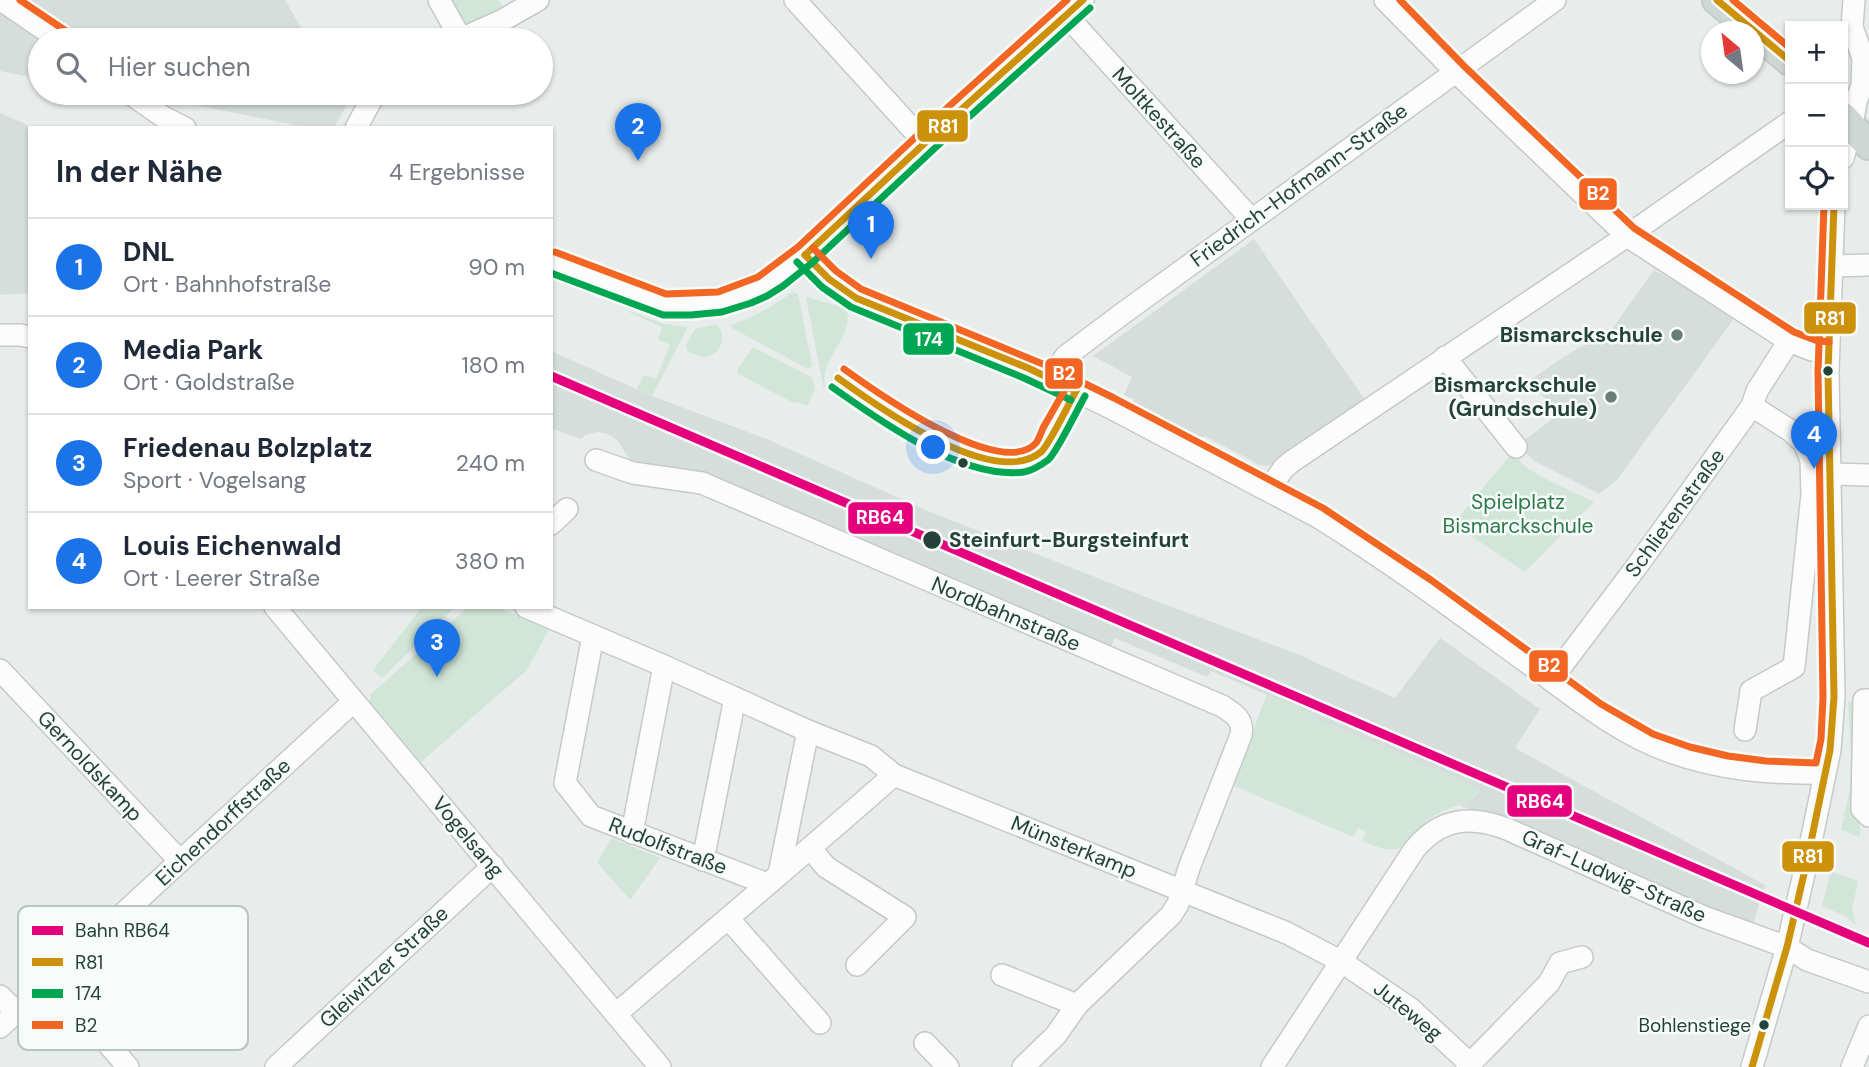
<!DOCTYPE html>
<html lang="de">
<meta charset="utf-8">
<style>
:root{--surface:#fff;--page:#f6f6f7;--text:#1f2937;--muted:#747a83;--line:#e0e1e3;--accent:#1a73e8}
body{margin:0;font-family:"DM Sans",sans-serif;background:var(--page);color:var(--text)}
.controls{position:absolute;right:21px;top:21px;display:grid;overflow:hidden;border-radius:0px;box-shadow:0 2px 5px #0004}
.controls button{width:63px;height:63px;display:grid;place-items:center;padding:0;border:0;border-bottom:2px solid var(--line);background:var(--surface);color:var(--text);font:35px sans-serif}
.compass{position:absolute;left:1701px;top:21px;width:63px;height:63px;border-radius:50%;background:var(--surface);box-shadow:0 2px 5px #0004;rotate:331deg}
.you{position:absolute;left:934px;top:448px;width:24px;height:24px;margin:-18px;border:5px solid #fff;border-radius:50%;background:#1a73e8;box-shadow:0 0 0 10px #1a73e833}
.badge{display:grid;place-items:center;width:46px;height:46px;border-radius:50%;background:var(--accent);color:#fff;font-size:23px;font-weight:700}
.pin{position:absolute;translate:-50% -58px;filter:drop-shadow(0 2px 4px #0008)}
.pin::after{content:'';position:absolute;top:37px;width:24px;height:21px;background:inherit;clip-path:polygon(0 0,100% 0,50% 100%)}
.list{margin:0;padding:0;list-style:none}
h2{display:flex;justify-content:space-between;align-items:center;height:91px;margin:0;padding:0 28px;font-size:30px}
h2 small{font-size:23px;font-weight:400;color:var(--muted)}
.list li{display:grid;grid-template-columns:46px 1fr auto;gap:21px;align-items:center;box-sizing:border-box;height:98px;padding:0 28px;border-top:2px solid var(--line)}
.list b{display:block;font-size:26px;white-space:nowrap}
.list p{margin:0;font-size:23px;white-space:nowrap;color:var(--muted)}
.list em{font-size:23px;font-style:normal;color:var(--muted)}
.icon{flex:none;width:38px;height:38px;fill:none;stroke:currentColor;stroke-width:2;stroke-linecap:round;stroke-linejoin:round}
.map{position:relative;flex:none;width:1869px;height:1067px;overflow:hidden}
.search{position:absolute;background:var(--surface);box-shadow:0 2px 5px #0004;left:28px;top:28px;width:525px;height:77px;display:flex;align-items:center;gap:18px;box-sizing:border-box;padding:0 24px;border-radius:38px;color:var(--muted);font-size:26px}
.panel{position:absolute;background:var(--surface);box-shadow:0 2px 5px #0004;left:28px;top:126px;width:525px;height:483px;border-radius:0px}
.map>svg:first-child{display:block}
</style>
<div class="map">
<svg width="1869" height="1067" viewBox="0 0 1869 1067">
<rect width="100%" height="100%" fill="#e8edeb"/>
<g fill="#d6dedb">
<path d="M0 0H285L308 40H40V79L0 71Z"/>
<path d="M117 93H339L346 106 334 128H310L185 103 169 102Z"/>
<path d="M0 113 34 128H30V293L0 295Z"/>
<path d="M1254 239 1365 400 1270 465 1267 466 1260 465 1205 436 1200 438 1133 403 1134 399 1124 395 1132 377 1093 356Z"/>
<path d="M1654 270 1738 313 1617 480 1599 494 1534 461 1518 445 1559 414 1529 381 1565 356 1612 329Z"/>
<path d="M551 351 652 396 769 440 928 511 1143 596 1297 654 1395 698 1440 638 1540 709 1515 748 1765 885 1753 924 1730 920 1503 819 1460 806 1474 797 1480 789 1429 767 1420 766 1408 758 1316 719 1312 714 1211 671 1207 677 1115 638 1109 651 635 464 630 460 617 440 608 434 598 432 585 435 581 439 551 428Z"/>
</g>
<g fill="#d1e6d8">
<path d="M447 0H498L503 7 464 25Z"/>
<path d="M792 292 798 294 812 365 808 369 732 328 731 325C753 317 773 307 792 292Z"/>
<path d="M806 297 846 308C855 331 829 352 825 373 823 380 826 383 824 390Z"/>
<path d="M630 311 664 324 688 327 652 396 637 389 644 375 656 379 670 345 658 339 662 327 629 312Z"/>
<path d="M716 324C729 336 720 356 705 357 699 357 693 353 687 351L686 345 695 329Z"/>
<path d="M753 347 813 378 815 390 807 406 797 402 794 403 738 374 737 370Z"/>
<path d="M1512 453 1527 468 1548 480 1594 502 1525 572 1453 524Z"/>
<path d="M422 607H455L382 678 373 670Z"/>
<path d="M468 607H497L549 630 526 671 421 762 370 702V695Z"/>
<path d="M1267 694 1312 714 1316 719 1408 758 1420 766 1429 767 1480 789C1463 810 1455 803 1436 815 1423 823 1413 836 1404 848 1385 851 1379 848 1362 841L1366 832 1358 828 1353 837 1232 785Z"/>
<path d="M1857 701 1860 837 1841 830 1850 788 1851 756 1848 702Z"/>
<path d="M612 838 660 858 630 900 597 862Z"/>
<path d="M1831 871 1858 881 1852 910 1856 925 1845 916 1822 906Z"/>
</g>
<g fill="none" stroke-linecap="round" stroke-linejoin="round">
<g stroke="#c5cac8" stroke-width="24">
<g id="minor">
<path d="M1 0 60 40"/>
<path d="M439 0 461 39 503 20 538 0"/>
<path d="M795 0 925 143"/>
<path d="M1385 0 1456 72 1627 236 1789 341 1812 350 1828 352"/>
<path d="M1066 15 1252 220"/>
<path d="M129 93 165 118 185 128"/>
<path d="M356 128 375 93"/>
<path d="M1843 158 1852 127 1856 101 1862 86 1863 58 1852 27 1854 0"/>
<path d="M805 255C821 273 835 287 856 298L1050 378 1109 407 1318 517C1391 562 1459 613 1528 663 1572 695 1617 733 1668 751 1719 770 1771 774 1825 773"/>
<path d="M551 262 664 305H690L720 302 748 293 763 286 776 278 805 255 943 126 1083 0"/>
<path d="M1831 266 1869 265"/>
<path d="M0 335H20L30 337"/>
<path d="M1445 357 1516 447"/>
<path d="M1050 378 1066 356 1122 314 1555 0"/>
<path d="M596 460 633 473 702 483 1222 706C1235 714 1244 720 1241 735L1189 868 1178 904 1171 915 1077 1005 1056 1035 1023 1067"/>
<path d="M1830 474 1869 475"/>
<path d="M1269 490 1283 469 1291 462 1627 236 1790 122"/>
<path d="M551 524 567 509"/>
<path d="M275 607 660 1067"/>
<path d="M526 607 664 666 808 731 871 756 894 775 1287 933 1342 962 1411 1009 1470 1064"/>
<path d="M593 636 565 783 591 816 767 884"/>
<path d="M0 670 180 861"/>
<path d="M1551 680 1637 566 1752 406 1757 391 1789 341"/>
<path d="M1869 700H1864L1862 809 1869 816"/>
<path d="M1745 730 1751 691 1794 667 1812 494 1811 460 1804 443 1791 431 1752 406"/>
<path d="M632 833 664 666"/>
<path d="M811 849 826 867 905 917 857 965"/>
<path d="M703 860 735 698"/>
<path d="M779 874 808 731"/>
<path d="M728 918 820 1023"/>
<path d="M1002 975 1077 1005"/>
<path d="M52 979 128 1067"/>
<path d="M0 996 16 1012"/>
<path d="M616 1014C709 934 802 856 894 775"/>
<path d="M0 1027 353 702"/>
<path d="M925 1043 948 1067"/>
<path d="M276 1067 493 866"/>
<path d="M1272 1067 1414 850C1440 818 1470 815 1507 829L1704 917 1787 947 1807 960 1869 982"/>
<path d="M1467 1067 1549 983 1560 963 1582 957"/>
<path d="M1752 1067 1787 947 1807 861 1830 750 1834 697 1828 372 1834 205"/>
<path d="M1852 1067 1869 1026"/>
</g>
</g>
<g stroke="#c3ccc9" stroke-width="32">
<g id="major">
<path d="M1717 0 1790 61"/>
<path d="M1843 117 1869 145"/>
</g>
</g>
<use href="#minor" stroke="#fcfcfc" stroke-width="21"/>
<use href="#major" stroke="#cfd7d5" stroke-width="28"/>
<g stroke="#f7fbf9" stroke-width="12">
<g id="bus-1">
<path d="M1717 0 1790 61"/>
<path d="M805 255 943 126 1083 0"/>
<path d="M805 255 829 279 856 298 1028 368 1076 391"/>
<path d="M838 378C878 407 994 490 1041 452 1049 445 1069 403 1076 391"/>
<path d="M1752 1067 1787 947 1807 861 1830 750 1834 697 1828 372 1834 205"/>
</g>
</g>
<g stroke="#f7fbf9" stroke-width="12">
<g id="bus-2">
<path d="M797 262 822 287 851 307 1024 378 1071 400"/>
<path d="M551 273 663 315H691L722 312 751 303 767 296 783 286 812 263 950 134 1090 8"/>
<path d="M832 387C880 421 962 480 1024 472 1031 471 1041 465 1048 460 1056 454 1078 408 1085 396"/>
</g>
</g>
<g stroke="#f7fbf9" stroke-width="12">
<g id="bus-3">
<path d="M20 0 66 31"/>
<path d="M1400 0 1463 65 1634 228 1794 332 1815 340 1829 342"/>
<path d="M1733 0 1790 48"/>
<path d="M813 248 836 271 861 289 1055 369 1114 398 1323 508 1431 580 1601 704 1653 734 1690 747 1728 756 1766 761 1816 763 1821 739 1823 697 1818 372 1824 205"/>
<path d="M555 252 666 294 718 292 758 277 798 247 936 118 1067 0"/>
<path d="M844 369C876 392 1001 481 1036 443 1039 439 1041 433 1043 428 1051 414 1059 400 1067 386"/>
</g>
</g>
<use href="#bus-1" stroke="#cd920c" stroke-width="7"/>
<use href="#bus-2" stroke="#00a651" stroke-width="7"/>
<use href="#bus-3" stroke="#f26522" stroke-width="7"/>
<g stroke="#f7fbf9" stroke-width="14">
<path id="rail-1" d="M551 376 1869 943"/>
</g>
<use href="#rail-1" stroke="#e5007d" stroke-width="9"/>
</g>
<g fill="#697e78" stroke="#f7fbf9" stroke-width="2.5">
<circle cx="1677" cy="335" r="7"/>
<circle cx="1611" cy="397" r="7"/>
</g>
<g fill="#24423a" stroke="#f7fbf9" stroke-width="2.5">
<circle cx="1828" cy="371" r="6"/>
<circle cx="963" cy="463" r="6"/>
<circle cx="932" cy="540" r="10"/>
<circle cx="1764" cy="1025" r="6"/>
</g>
<g text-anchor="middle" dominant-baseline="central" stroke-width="5" stroke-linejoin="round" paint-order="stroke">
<g font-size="19" fill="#24423a" stroke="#f7fbf9" text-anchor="end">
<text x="1751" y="1025">Bohlenstiege</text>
</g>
<g font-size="21" fill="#24423a" stroke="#f7fbf9">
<text transform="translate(1159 118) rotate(48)">Moltkestraße</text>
<text transform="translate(1299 185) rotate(-36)">Friedrich-Hofmann-Straße</text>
<text transform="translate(1675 513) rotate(-54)">Schlietenstraße</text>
<text transform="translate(1006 614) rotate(23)">Nordbahnstraße</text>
<text transform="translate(90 766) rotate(47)">Gernoldskamp</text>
<text transform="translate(223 822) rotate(-43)">Eichendorffstraße</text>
<text transform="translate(468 837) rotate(50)">Vogelsang</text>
<text transform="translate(668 846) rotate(21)">Rudolfstraße</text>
<text transform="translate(1074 847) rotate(22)">Münsterkamp</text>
<text transform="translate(1614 876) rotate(24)">Graf-Ludwig-Straße</text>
<text transform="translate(384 967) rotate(-43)">Gleiwitzer Straße</text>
<text transform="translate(1408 1011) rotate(39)">Juteweg</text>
</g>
<g font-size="21" font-weight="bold" fill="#24423a" stroke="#f7fbf9" text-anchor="end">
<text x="1663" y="335">Bismarckschule</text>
<text x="1597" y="385">Bismarckschule<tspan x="1597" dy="24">(Grundschule)</tspan></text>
</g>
<g font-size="21" fill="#2d7a4b" stroke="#f7fbf9">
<text x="1518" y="502">Spielplatz<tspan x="1518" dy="24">Bismarckschule</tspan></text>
</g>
<g font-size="21" font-weight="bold" fill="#24423a" stroke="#f7fbf9" text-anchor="start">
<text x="949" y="540">Steinfurt-Burgsteinfurt</text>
</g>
</g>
<rect x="18" y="906" width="230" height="144" rx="10" fill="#f7fbf9" stroke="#b8c4c0" stroke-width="2"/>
<rect x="32" y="926" width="31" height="9" fill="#e5007d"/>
<rect x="32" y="958" width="31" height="8" fill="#cd920c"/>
<rect x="32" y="989" width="31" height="9" fill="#00a651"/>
<rect x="32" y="1021" width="31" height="8" fill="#f26522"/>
<g font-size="19" fill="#24423a">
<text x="75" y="937">Bahn RB64</text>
<text x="75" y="969">R81</text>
<text x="75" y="1000">174</text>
<text x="75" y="1032">B2</text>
</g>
<g stroke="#f7fbf9" stroke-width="2.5">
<rect x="916" y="109" width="53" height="34" rx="7" fill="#cd920c"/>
<rect x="1578" y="177" width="40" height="34" rx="7" fill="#f26522"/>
<rect x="1803" y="301" width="54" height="34" rx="7" fill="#cd920c"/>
<rect x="902" y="322" width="53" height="34" rx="7" fill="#00a651"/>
<rect x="1044" y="357" width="40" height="33" rx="7" fill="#f26522"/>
<rect x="847" y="501" width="67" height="34" rx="7" fill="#e5007d"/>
<rect x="1528" y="649" width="41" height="34" rx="7" fill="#f26522"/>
<rect x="1506" y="784" width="67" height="34" rx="7" fill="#e5007d"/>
<rect x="1781" y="840" width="54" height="33" rx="7" fill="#cd920c"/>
</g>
<g font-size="19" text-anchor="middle" font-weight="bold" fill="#fff">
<text x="943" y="133">R81</text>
<text x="1598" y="200">B2</text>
<text x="1830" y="325">R81</text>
<text x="929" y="346">174</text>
<text x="1064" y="380">B2</text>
<text x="880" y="524">RB64</text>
<text x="1549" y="672">B2</text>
<text x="1540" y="808">RB64</text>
<text x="1808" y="863">R81</text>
</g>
</svg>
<div class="controls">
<button>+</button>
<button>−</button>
<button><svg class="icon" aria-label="locate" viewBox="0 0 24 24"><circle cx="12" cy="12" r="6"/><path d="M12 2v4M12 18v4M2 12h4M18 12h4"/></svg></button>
</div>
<svg class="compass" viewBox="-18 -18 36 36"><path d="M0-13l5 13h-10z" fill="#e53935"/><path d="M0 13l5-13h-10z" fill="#747a83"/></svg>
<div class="you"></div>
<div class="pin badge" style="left:871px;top:259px">1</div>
<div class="pin badge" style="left:638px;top:161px">2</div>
<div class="pin badge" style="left:437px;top:677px">3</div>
<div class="pin badge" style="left:1814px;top:469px">4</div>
<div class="search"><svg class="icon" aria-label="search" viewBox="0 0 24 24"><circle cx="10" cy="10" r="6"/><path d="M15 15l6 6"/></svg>Hier suchen</div>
<section class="panel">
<h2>In der Nähe<small>4 Ergebnisse</small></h2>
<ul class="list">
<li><span class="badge">1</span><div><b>DNL</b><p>Ort · Bahnhofstraße</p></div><em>90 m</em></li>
<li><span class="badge">2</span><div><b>Media Park</b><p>Ort · Goldstraße</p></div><em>180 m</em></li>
<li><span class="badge">3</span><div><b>Friedenau Bolzplatz</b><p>Sport · Vogelsang</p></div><em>240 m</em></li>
<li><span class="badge">4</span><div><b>Louis Eichenwald</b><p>Ort · Leerer Straße</p></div><em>380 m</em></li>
</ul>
</section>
</div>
